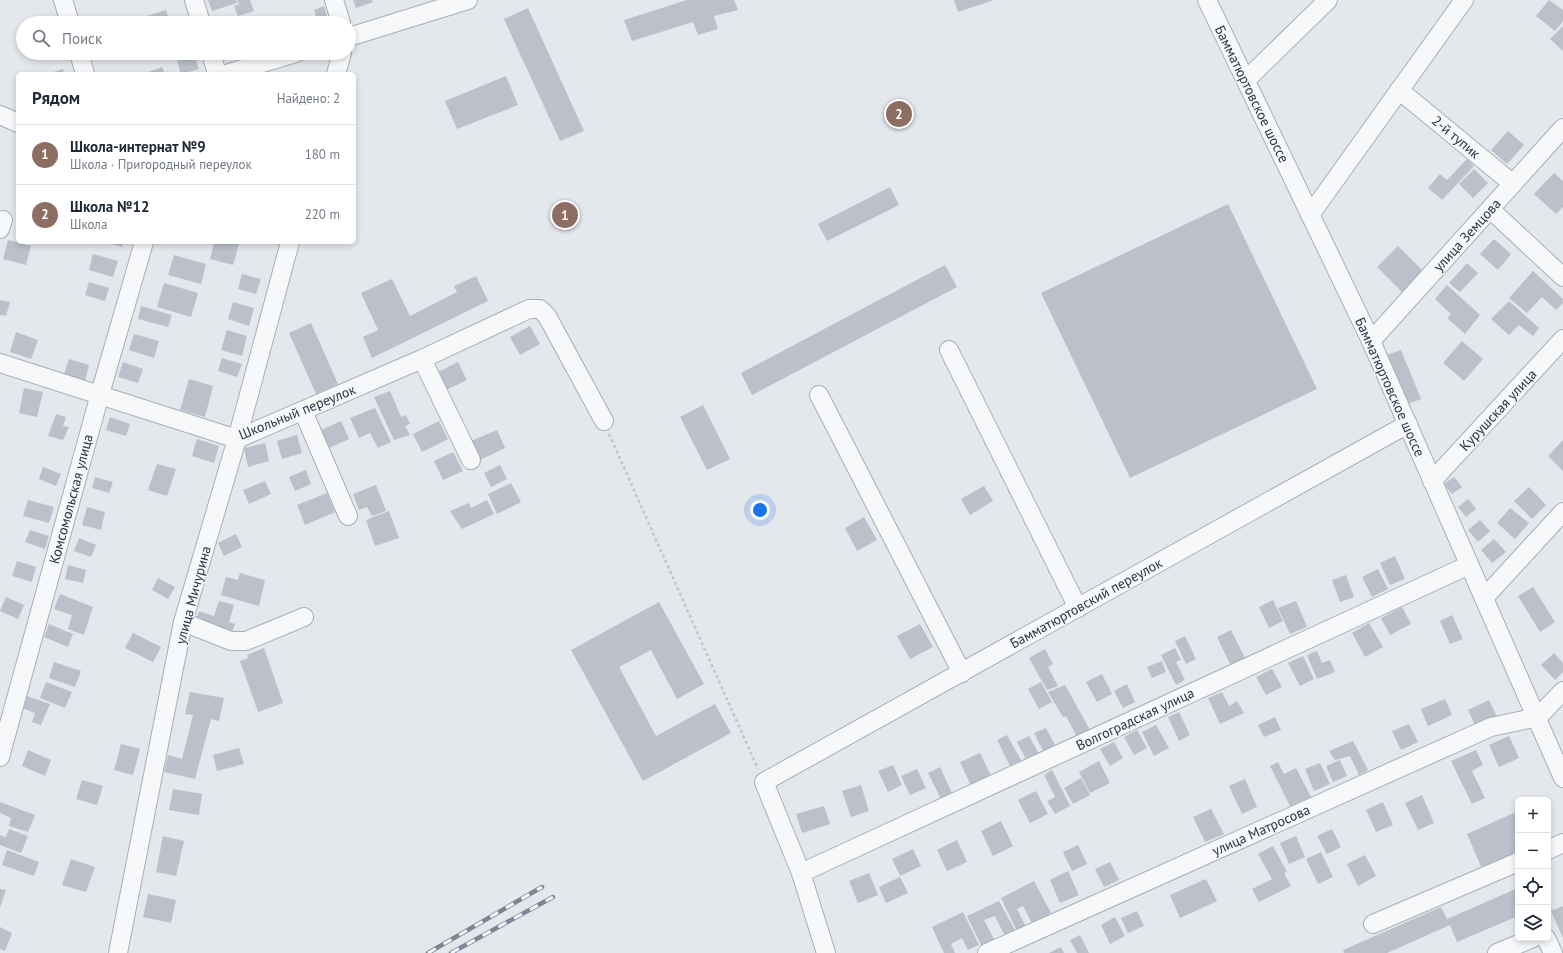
<!DOCTYPE html>
<html lang="ru">
<meta charset="utf-8">
<style>
:root{--surface:#fff;--page:#f6f6f7;--text:#1f2937;--muted:#747a83;--line:#e0e1e3;--accent:#d93025}
body{margin:0;font-family:"PT Sans",sans-serif;background:var(--page);color:var(--text)}
.controls{position:absolute;right:12px;bottom:12px;display:grid;overflow:hidden;border-radius:6px;box-shadow:0 2px 6px #0003}
.controls button{width:36px;height:36px;display:grid;place-items:center;padding:0;border:0;border-bottom:1px solid var(--line);background:var(--surface);color:var(--text);font:20px sans-serif}
.you{position:absolute;left:760px;top:510px;width:14px;height:14px;margin:-10px;border:3px solid #fff;border-radius:50%;background:#1a73e8;box-shadow:0 0 0 6px #1a73e833}
.badge{display:grid;place-items:center;width:26px;height:26px;border-radius:50%;background:var(--accent);color:#fff;font-size:13px;font-weight:700}
.pin{position:absolute;translate:-50% -50%;border:2px solid #fff;box-shadow:0 1px 4px #0006}
.list{margin:0;padding:0;list-style:none}
h2{display:flex;justify-content:space-between;align-items:center;height:52px;margin:0;padding:0 16px;font-size:17px}
h2 small{font-size:13px;font-weight:400;color:var(--muted)}
.list li{display:grid;grid-template-columns:26px 1fr auto;gap:12px;align-items:center;box-sizing:border-box;height:60px;padding:0 16px;border-top:1px solid var(--line)}
.list b{display:block;font-size:15px;white-space:nowrap}
.list p{margin:0;font-size:13px;white-space:nowrap;color:var(--muted)}
.list em{font-size:13px;font-style:normal;color:var(--muted)}
.icon{flex:none;width:22px;height:22px;fill:none;stroke:currentColor;stroke-width:2;stroke-linecap:round;stroke-linejoin:round}
.map{position:relative;flex:none;width:1563px;height:953px;overflow:hidden}
.search{position:absolute;background:var(--surface);box-shadow:0 2px 6px #0003;left:16px;top:16px;width:340px;height:44px;display:flex;align-items:center;gap:10px;box-sizing:border-box;padding:0 14px;border-radius:22px;color:var(--muted);font-size:15px}
.panel{position:absolute;background:var(--surface);box-shadow:0 2px 6px #0003;left:16px;top:72px;width:340px;height:172px;border-radius:6px}
.map>svg:first-child{display:block}
</style>
<div class="map">
<svg width="1563" height="953" viewBox="0 0 1563 953">
<rect width="100%" height="100%" fill="#e4e7ec"/>
<g fill="#bbc0ca">
<path d="M208 0H236L237 3 212 11Z"/>
<path d="M237 0H250L254 11 238 16 234 6 239 4Z"/>
<path d="M353 0H372L373 2 356 8Z"/>
<path d="M687 0H734L738 10 714 16 718 29 698 35 693 22 632 41 624 20Z"/>
<path d="M954 0H994L958 12Z"/>
<path d="M1549 0 1563 10V21L1555 31 1536 16Z"/>
<path d="M324 6 329 23H318L314 10Z"/>
<path d="M528 8 584 131 560 141 504 19Z"/>
<path d="M166 10 170 23H146L144 17Z"/>
<path d="M304 17 306 23H287Z"/>
<path d="M1563 26V51L1550 39Z"/>
<path d="M194 55 199 69 181 74 177 61Z"/>
<path d="M162 67 165 74H143Z"/>
<path d="M63 69 64 74H47Z"/>
<path d="M506 76 518 105 457 129 445 101Z"/>
<path d="M1508 131 1524 145 1507 164 1491 150Z"/>
<path d="M1467 159 1474 166 1442 200 1428 188 1440 174 1447 180Z"/>
<path d="M1474 169 1488 183 1473 198 1459 184Z"/>
<path d="M1554 173 1563 181V207L1556 214 1534 194Z"/>
<path d="M890 187 899 205 827 241 818 224Z"/>
<path d="M1228 204 1317 389 1130 478 1041 293Z"/>
<path d="M1494 239 1511 254 1498 270 1480 254Z"/>
<path d="M8 240 31 246 26 265 3 259Z"/>
<path d="M106 242H123L122 247Z"/>
<path d="M214 242 239 244 233 265 210 259Z"/>
<path d="M1398 246 1425 273 1404 294 1377 267Z"/>
<path d="M93 254 118 261 113 277 89 270Z"/>
<path d="M174 255 206 264 201 284 168 275Z"/>
<path d="M1467 263 1478 273 1460 292 1449 283Z"/>
<path d="M945 265 957 287 752 395 741 373Z"/>
<path d="M1533 271 1563 299V303L1556 310 1542 297 1527 313 1509 298Z"/>
<path d="M242 274 261 279 256 294 238 289Z"/>
<path d="M476 276 488 301 372 358 363 337 378 330 361 293 392 279 410 316 457 292 454 286Z"/>
<path d="M89 282 109 288 105 301 85 295Z"/>
<path d="M164 283 198 293 191 317 157 307Z"/>
<path d="M1447 285 1480 315 1465 334 1447 318 1451 314 1435 299Z"/>
<path d="M0 300 10 302 6 316 0 315Z"/>
<path d="M1509 301 1539 328 1533 336 1519 325 1509 335 1491 319Z"/>
<path d="M233 302 254 308 249 326 228 319Z"/>
<path d="M141 306 172 315 168 327 138 319Z"/>
<path d="M311 323 338 384 316 394 289 333Z"/>
<path d="M530 326 540 344 520 355 510 337Z"/>
<path d="M227 330 247 336 242 356 221 350Z"/>
<path d="M16 332 38 340 31 359 10 352Z"/>
<path d="M134 334 159 341 154 358 129 350Z"/>
<path d="M1462 341 1483 359 1464 381 1443 363Z"/>
<path d="M1401 350 1421 399 1408 404 1387 355Z"/>
<path d="M222 358 242 364 237 377 218 371Z"/>
<path d="M69 359 89 365 85 381 64 375Z"/>
<path d="M123 362 143 369 138 383 118 377Z"/>
<path d="M458 362 467 380 444 391 436 373Z"/>
<path d="M189 379 213 386 205 417 180 410Z"/>
<path d="M24 388 43 392 37 417 19 413Z"/>
<path d="M390 391 401 417 406 415 410 424 405 426 410 435 394 440 374 397Z"/>
<path d="M703 405 730 459 707 470 680 417Z"/>
<path d="M375 408 391 442 378 448 370 433 359 438 350 418Z"/>
<path d="M56 414 66 417 63 426 69 427 63 440 48 436Z"/>
<path d="M110 417 130 424 126 436 106 430Z"/>
<path d="M341 421 349 439 329 448 321 430Z"/>
<path d="M439 421 448 439 422 452 413 434Z"/>
<path d="M497 430 505 448 480 460 471 441Z"/>
<path d="M297 435 302 453 282 459 277 441Z"/>
<path d="M197 439 219 446 214 463 192 456Z"/>
<path d="M1563 440V471L1548 456Z"/>
<path d="M265 443 269 461 248 467 244 448Z"/>
<path d="M453 452 463 471 443 480 434 461Z"/>
<path d="M157 464 176 469 167 496 148 490Z"/>
<path d="M500 465 507 479 491 487 484 473Z"/>
<path d="M43 467 61 474 56 486 39 479Z"/>
<path d="M306 470 311 484 295 491 289 477Z"/>
<path d="M95 477 113 482 109 493 92 488Z"/>
<path d="M1454 477 1462 487 1452 494 1444 484Z"/>
<path d="M265 481 271 494 249 504 243 490Z"/>
<path d="M511 483 521 502 497 514 488 494Z"/>
<path d="M376 485 386 511 372 516 367 507 359 510 353 494Z"/>
<path d="M984 486 993 501 970 515 961 499Z"/>
<path d="M1529 487 1546 505 1532 519 1514 501Z"/>
<path d="M327 493 335 512 305 525 297 505Z"/>
<path d="M1468 499 1476 509 1466 517 1458 507Z"/>
<path d="M28 500 54 507 49 523 23 516Z"/>
<path d="M487 500 494 514 462 529 450 511 469 503 471 508Z"/>
<path d="M87 507 105 512 101 530 82 525Z"/>
<path d="M1510 508 1529 523 1515 539 1497 523Z"/>
<path d="M389 511 399 538 375 546 366 520Z"/>
<path d="M864 517 877 540 857 551 845 528Z"/>
<path d="M1480 520 1490 531 1478 542 1468 530Z"/>
<path d="M30 530 49 536 45 549 25 542Z"/>
<path d="M236 534 242 547 224 556 218 543Z"/>
<path d="M79 538 96 545 91 557 74 551Z"/>
<path d="M1494 539 1506 552 1492 563 1481 550Z"/>
<path d="M1395 556 1405 579 1390 585 1380 563Z"/>
<path d="M17 561 36 567 32 582 12 576Z"/>
<path d="M68 565 86 570 83 583 65 579Z"/>
<path d="M1378 569 1388 589 1372 597 1362 577Z"/>
<path d="M240 573 265 580 259 606 221 595 226 577 238 580Z"/>
<path d="M1346 575 1354 597 1340 602 1332 580Z"/>
<path d="M158 578 175 587 168 599 152 590Z"/>
<path d="M1533 587 1555 622 1540 632 1518 596Z"/>
<path d="M60 594 93 607 84 635 68 629 72 615 54 609Z"/>
<path d="M6 597 24 605 18 619 0 611Z"/>
<path d="M1273 600 1283 621 1269 628 1259 607Z"/>
<path d="M219 601 234 605 229 622 235 624 231 635 195 622 199 611 214 616Z"/>
<path d="M1296 601 1307 627 1290 634 1278 608Z"/>
<path d="M659 602 704 684 677 699 651 650 619 667 656 736 715 704 731 733 643 781 571 650Z"/>
<path d="M1402 607 1411 624 1390 635 1381 618Z"/>
<path d="M1452 615 1463 639 1450 644 1440 621Z"/>
<path d="M1369 623 1383 647 1365 657 1352 633Z"/>
<path d="M49 624 73 634 68 647 44 637Z"/>
<path d="M920 624 933 647 910 659 897 636Z"/>
<path d="M1231 630 1245 658 1230 664 1217 637Z"/>
<path d="M133 633 161 647 153 662 125 648Z"/>
<path d="M1185 636 1196 659 1186 664 1175 641Z"/>
<path d="M264 648 283 703 258 712 240 661 248 658 247 655Z"/>
<path d="M1175 648 1181 660 1176 662 1185 680 1176 685 1161 655Z"/>
<path d="M1045 649 1053 664 1048 667 1058 686 1047 690 1029 658Z"/>
<path d="M1317 651 1322 663 1330 660 1335 672 1317 679 1307 655Z"/>
<path d="M1554 653 1563 663V672L1555 680 1541 665Z"/>
<path d="M1303 656 1314 679 1300 686 1288 663Z"/>
<path d="M1162 661 1166 672 1152 678 1147 667Z"/>
<path d="M54 662 81 671 75 687 49 678Z"/>
<path d="M1272 669 1282 687 1266 695 1256 677Z"/>
<path d="M1102 674 1112 694 1097 702 1086 682Z"/>
<path d="M46 682 72 692 65 708 40 698Z"/>
<path d="M1041 682 1052 702 1039 709 1028 689Z"/>
<path d="M1127 684 1135 702 1123 708 1114 691Z"/>
<path d="M1065 685 1090 730 1077 737 1066 716 1063 717 1048 692Z"/>
<path d="M190 692 224 698 219 721 211 719 195 779 164 772 168 755 182 759 193 715 185 714Z"/>
<path d="M1222 692 1229 706 1237 701 1244 713 1220 724 1208 698Z"/>
<path d="M24 695 50 704 41 725 32 722 35 713 19 707Z"/>
<path d="M1445 699 1452 715 1428 726 1421 709Z"/>
<path d="M1489 700 1497 717 1476 727 1468 710Z"/>
<path d="M1179 712 1190 735 1179 741 1168 717Z"/>
<path d="M1275 717 1281 730 1264 737 1258 725Z"/>
<path d="M1409 724 1418 742 1401 750 1392 731Z"/>
<path d="M1156 725 1169 748 1154 756 1142 732Z"/>
<path d="M1046 728 1055 745 1043 751 1034 733Z"/>
<path d="M1137 730 1147 748 1134 755 1124 737Z"/>
<path d="M1007 735 1021 760 1010 766 997 740Z"/>
<path d="M1029 736 1039 754 1027 761 1017 742Z"/>
<path d="M1509 736 1519 758 1499 767 1489 745Z"/>
<path d="M1353 741 1368 770 1359 775 1350 756 1335 760 1329 751Z"/>
<path d="M1114 742 1123 758 1110 766 1100 749Z"/>
<path d="M121 744 140 749 133 775 114 770Z"/>
<path d="M239 748 244 764 217 771 213 755Z"/>
<path d="M28 750 51 760 45 776 22 766Z"/>
<path d="M1476 750 1483 765 1472 771 1485 798 1472 804 1451 761Z"/>
<path d="M980 753 991 776 971 786 960 762Z"/>
<path d="M1340 760 1347 776 1333 782 1326 766Z"/>
<path d="M1099 761 1110 783 1090 793 1079 772Z"/>
<path d="M1278 762 1284 774 1296 768 1311 797 1290 806 1270 766Z"/>
<path d="M1320 763 1330 784 1314 791 1305 769Z"/>
<path d="M893 765 902 785 888 792 878 771Z"/>
<path d="M940 767 952 793 941 799 928 773Z"/>
<path d="M917 769 926 788 910 795 901 776Z"/>
<path d="M1052 770 1070 806 1055 814 1047 801 1055 797 1044 775Z"/>
<path d="M1081 778 1090 795 1073 804 1064 788Z"/>
<path d="M1245 779 1257 807 1242 814 1229 786Z"/>
<path d="M82 780 103 786 97 805 76 799Z"/>
<path d="M861 785 869 811 851 817 842 791Z"/>
<path d="M173 789 202 794 199 815 169 810Z"/>
<path d="M1036 791 1048 814 1030 823 1018 800Z"/>
<path d="M1422 795 1434 823 1418 830 1405 803Z"/>
<path d="M0 802 35 815 28 832 9 826 11 818 0 813Z"/>
<path d="M1383 802 1393 825 1376 832 1366 810Z"/>
<path d="M824 806 830 824 802 833 796 814Z"/>
<path d="M1211 809 1224 834 1205 842 1193 817Z"/>
<path d="M1518 811V855L1483 871 1467 834Z"/>
<path d="M1001 821 1013 846 993 856 981 831Z"/>
<path d="M9 829 28 836 21 853 0 845V835L6 837Z"/>
<path d="M1332 829 1341 847 1327 854 1317 836Z"/>
<path d="M163 836 184 841 176 876 156 872Z"/>
<path d="M1296 836 1305 857 1289 864 1280 843Z"/>
<path d="M957 840 967 862 947 871 937 850Z"/>
<path d="M1078 845 1087 864 1072 871 1063 852Z"/>
<path d="M1273 846 1287 872 1284 873 1291 886 1259 902 1252 889 1272 879 1258 854Z"/>
<path d="M913 849 921 866 900 876 892 859Z"/>
<path d="M7 850 39 862 34 876 2 865Z"/>
<path d="M1321 852 1333 877 1318 884 1306 859Z"/>
<path d="M1365 855 1376 876 1358 886 1347 864Z"/>
<path d="M71 859 95 867 86 892 62 885Z"/>
<path d="M1110 862 1119 880 1104 887 1095 869Z"/>
<path d="M1068 871 1079 895 1060 903 1050 880Z"/>
<path d="M869 873 878 895 858 903 849 881Z"/>
<path d="M900 877 908 893 886 903 879 887Z"/>
<path d="M1206 879 1217 901 1180 918 1170 895Z"/>
<path d="M1034 881 1051 913 1032 923 1023 906 1017 909 1026 927 1017 931 1001 898Z"/>
<path d="M1518 888V916L1457 942 1450 925 1387 953H1344L1343 950 1441 907 1447 919Z"/>
<path d="M0 889 6 890 0 908Z"/>
<path d="M148 894 176 900 171 923 143 917Z"/>
<path d="M999 901 1016 932 1005 936 995 916 984 920 995 941 982 947 967 916Z"/>
<path d="M1563 906V938L1551 911Z"/>
<path d="M1137 911 1144 926 1128 933 1121 918Z"/>
<path d="M963 912 979 945 968 950 962 938 951 944 955 953H944L932 927Z"/>
<path d="M1115 917 1125 936 1110 944 1101 925Z"/>
<path d="M0 927 12 933 5 951 0 949Z"/>
<path d="M1080 935 1089 953H1077L1070 940Z"/>
<path d="M1061 947 1064 953H1049Z"/>
</g>
<g fill="none" stroke-linecap="round" stroke-linejoin="round">
<g stroke="#a9aeb7" stroke-width="20">
<g id="minor">
<path d="M63 0 70 23"/>
<path d="M194 0 201 23"/>
<path d="M334 0 341 23"/>
<path d="M1207 0 1371 341 1563 778"/>
<path d="M349 37 468 0"/>
<path d="M79 53 85 74"/>
<path d="M211 53 217 74"/>
<path d="M226 74 296 53"/>
<path d="M336 74 342 53"/>
<path d="M1246 80 1328 0"/>
<path d="M1399 90 1513 184"/>
<path d="M0 115 18 123"/>
<path d="M1490 209 1563 277"/>
<path d="M1310 215 1464 0"/>
<path d="M0 229 3 220"/>
<path d="M1371 341 1563 128"/>
<path d="M949 350 1078 608"/>
<path d="M422 359 471 460"/>
<path d="M0 363 237 439 422 359 529 309H540L547 316 604 421"/>
<path d="M819 395 962 673"/>
<path d="M303 411 348 516"/>
<path d="M1432 481 1563 339"/>
<path d="M1484 598 1563 512"/>
<path d="M183 622 231 641H246L304 617"/>
<path d="M0 757 100 394 144 242"/>
<path d="M1548 850 1563 843"/>
<path d="M801 873 1469 565"/>
<path d="M1373 924 1518 862"/>
<path d="M1546 938 1553 953"/>
<path d="M118 953 183 622 237 439 290 242"/>
<path d="M826 953 801 873 764 782 1408 424"/>
<path d="M987 953 1491 727 1538 717 1563 691"/>
<path d="M1497 953 1533 938"/>
</g>
</g>
<path stroke="#c2c5cb" stroke-width="2.5" stroke-dasharray="3 3" stroke-linecap="butt" d="M609 434 758 769"/>
<use href="#minor" stroke="#f7f8fa" stroke-width="18"/>
<g stroke="#7d8696" stroke-width="4.5">
<g id="rail">
<path d="M428 953 542 887"/>
<path d="M451 953 553 897"/>
</g>
</g>
<use href="#rail" stroke="#f4f6f9" stroke-width="3" stroke-dasharray="9" stroke-linecap="butt"/>
</g>
<g text-anchor="middle" dominant-baseline="central" stroke-width="3" stroke-linejoin="round" paint-order="stroke">
<g font-size="14" fill="#2b3445" stroke="#f4f6f9">
<text transform="translate(1252 94) rotate(64)">Бамматюртовское шоссе</text>
<text transform="translate(1456 137) rotate(40)">2-й тупик</text>
<text transform="translate(1467 235) rotate(-48)">улица Земцова</text>
<text transform="translate(1390 387) rotate(66)">Бамматюртовское шоссе</text>
<text transform="translate(1498 410) rotate(-47)">Курушская улица</text>
<text transform="translate(297 412) rotate(-22)">Школьный переулок</text>
<text transform="translate(71 499) rotate(-75)">Комсомольская улица</text>
<text transform="translate(193 595) rotate(-75)">улица Мичурина</text>
<text transform="translate(1086 603) rotate(-29)">Бамматюртовский переулок</text>
<text transform="translate(1135 719) rotate(-25)">Волгоградская улица</text>
<text transform="translate(1261 830) rotate(-24)">улица Матросова</text>
</g>
</g>
</svg>
<div class="controls">
<button>+</button>
<button>−</button>
<button><svg class="icon" aria-label="locate" viewBox="0 0 24 24"><circle cx="12" cy="12" r="6"/><path d="M12 2v4M12 18v4M2 12h4M18 12h4"/></svg></button>
<button><svg class="icon" aria-label="layers" viewBox="0 0 24 24"><path d="M12 4l9 5-9 5-9-5zM3 14l9 5 9-5"/></svg></button>
</div>
<div class="you"></div>
<div class="pin badge" style="left:565px;top:215px;background:#8d6e63">1</div>
<div class="pin badge" style="left:899px;top:114px;background:#8d6e63">2</div>
<div class="search"><svg class="icon" aria-label="search" viewBox="0 0 24 24"><circle cx="10" cy="10" r="6"/><path d="M15 15l6 6"/></svg>Поиск</div>
<section class="panel">
<h2>Рядом<small>Найдено: 2</small></h2>
<ul class="list">
<li><span class="badge" style="background:#8d6e63">1</span><div><b>Школа-интернат №9</b><p>Школа · Пригородный переулок</p></div><em>180 m</em></li>
<li><span class="badge" style="background:#8d6e63">2</span><div><b>Школа №12</b><p>Школа</p></div><em>220 m</em></li>
</ul>
</section>
</div>
